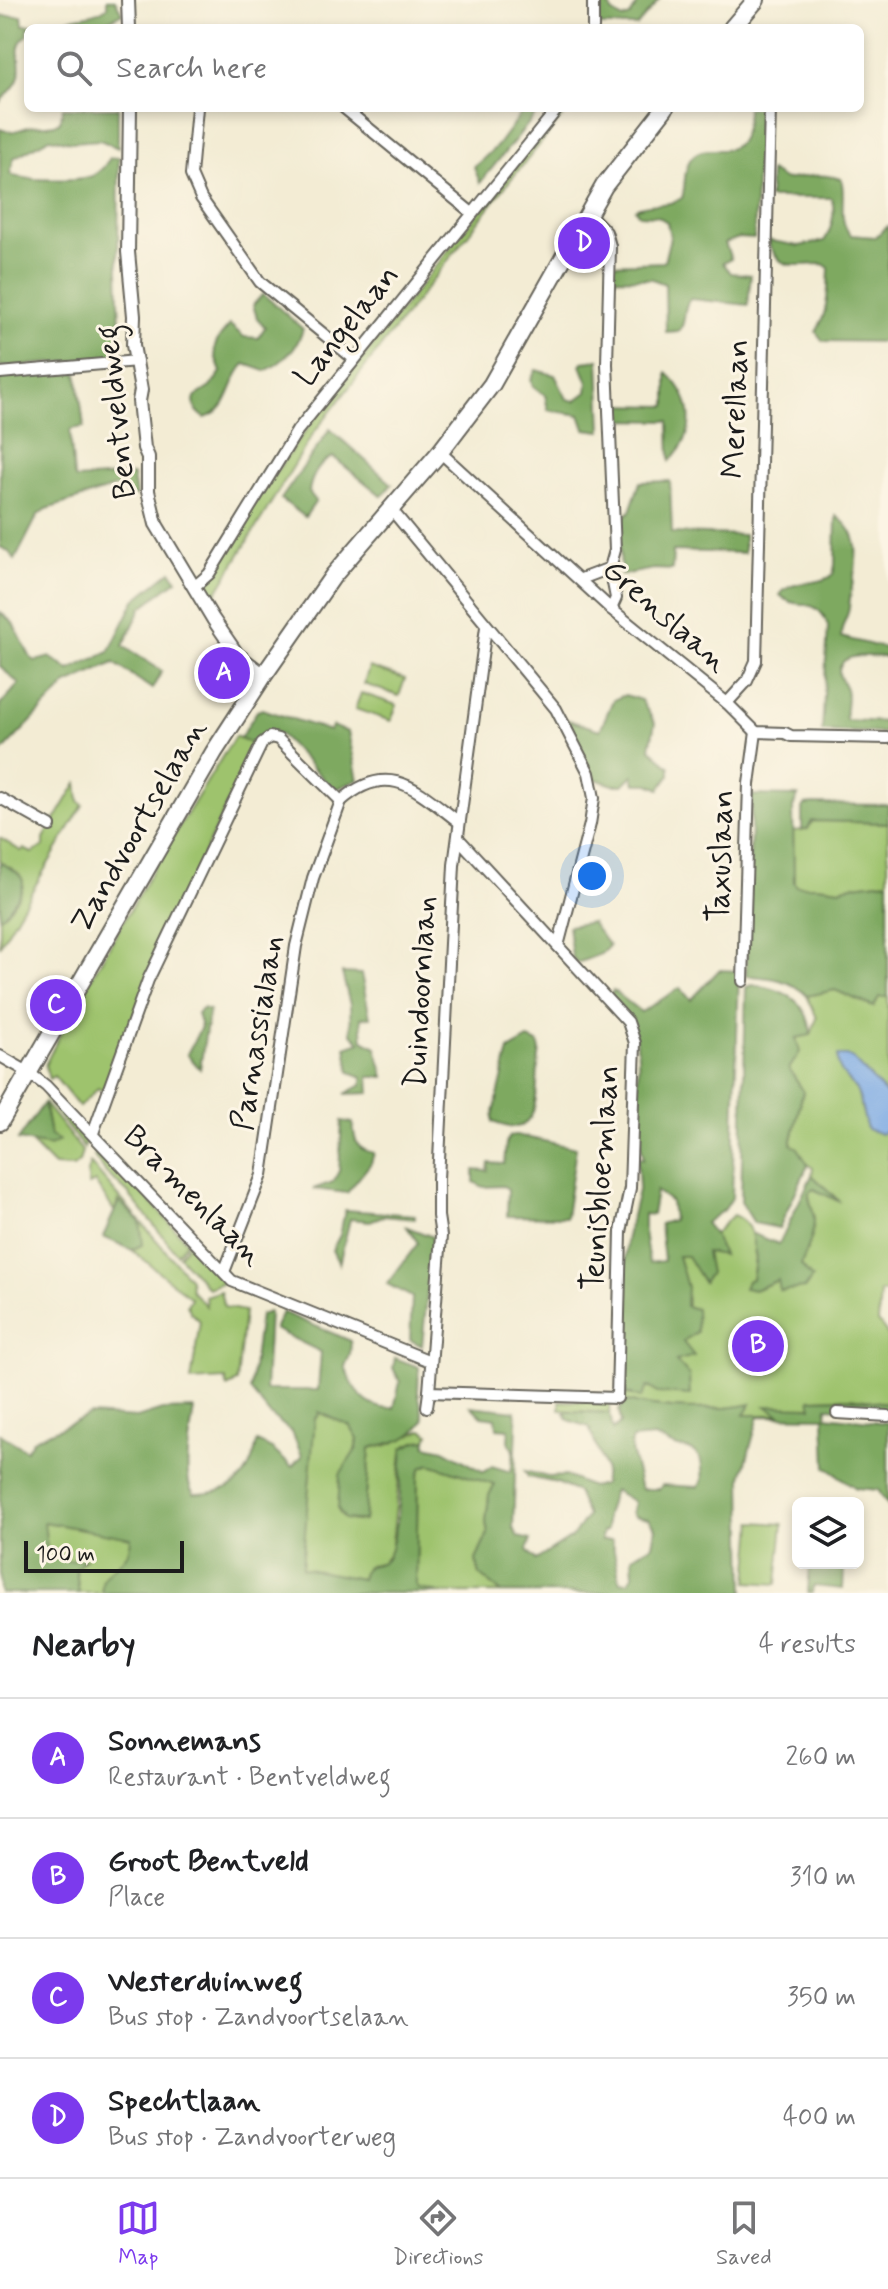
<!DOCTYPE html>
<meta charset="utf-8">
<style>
:root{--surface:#fff;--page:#f2f2f2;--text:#202124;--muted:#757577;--line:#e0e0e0;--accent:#7c3aed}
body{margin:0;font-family:Mynerve,sans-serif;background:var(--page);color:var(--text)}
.controls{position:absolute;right:24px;bottom:24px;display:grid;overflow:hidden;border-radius:12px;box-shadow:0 4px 12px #0003}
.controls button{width:72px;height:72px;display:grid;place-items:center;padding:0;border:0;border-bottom:2px solid var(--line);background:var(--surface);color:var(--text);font:40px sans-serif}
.scale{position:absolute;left:24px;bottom:20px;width:160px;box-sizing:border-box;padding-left:8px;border:4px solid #1c1c1c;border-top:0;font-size:22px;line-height:28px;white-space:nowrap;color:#1c1c1c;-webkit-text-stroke:6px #fcf5e5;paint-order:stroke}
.you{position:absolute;left:592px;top:876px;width:28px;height:28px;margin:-20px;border:6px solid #fff;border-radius:50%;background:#1a73e8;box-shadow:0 0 0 12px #1a73e833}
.badge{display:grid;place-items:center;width:52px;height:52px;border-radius:50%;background:var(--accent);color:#fff;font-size:26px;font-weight:700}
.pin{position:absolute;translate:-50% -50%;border:4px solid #fff;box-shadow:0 2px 8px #0006}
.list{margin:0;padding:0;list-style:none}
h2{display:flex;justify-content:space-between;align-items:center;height:104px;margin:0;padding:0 32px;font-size:34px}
h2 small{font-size:26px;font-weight:400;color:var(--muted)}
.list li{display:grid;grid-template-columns:52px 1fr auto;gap:24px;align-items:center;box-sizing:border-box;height:120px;padding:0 32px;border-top:2px solid var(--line)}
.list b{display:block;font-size:30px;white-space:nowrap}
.list p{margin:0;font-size:26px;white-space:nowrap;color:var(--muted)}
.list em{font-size:26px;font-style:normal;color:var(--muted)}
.icon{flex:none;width:44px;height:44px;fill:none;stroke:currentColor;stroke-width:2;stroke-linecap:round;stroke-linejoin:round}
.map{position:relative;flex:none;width:888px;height:1593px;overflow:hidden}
.search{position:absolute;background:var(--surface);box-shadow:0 4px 12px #0003;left:24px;right:24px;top:24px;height:88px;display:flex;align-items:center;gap:20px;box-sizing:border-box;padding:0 28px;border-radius:12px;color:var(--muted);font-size:30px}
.sheet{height:584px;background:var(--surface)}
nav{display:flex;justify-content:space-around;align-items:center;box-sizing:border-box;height:112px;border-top:2px solid var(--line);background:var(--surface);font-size:22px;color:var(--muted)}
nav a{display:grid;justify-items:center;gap:4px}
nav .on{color:var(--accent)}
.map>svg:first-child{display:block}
</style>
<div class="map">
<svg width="888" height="1593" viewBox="0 0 888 1593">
<rect width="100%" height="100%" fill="#fcf5e5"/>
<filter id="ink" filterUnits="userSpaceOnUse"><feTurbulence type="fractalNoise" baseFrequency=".0125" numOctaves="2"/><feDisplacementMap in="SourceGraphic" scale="16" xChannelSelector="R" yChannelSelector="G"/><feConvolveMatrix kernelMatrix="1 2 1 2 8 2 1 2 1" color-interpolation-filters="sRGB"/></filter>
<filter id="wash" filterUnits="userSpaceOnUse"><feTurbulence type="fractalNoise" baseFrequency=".006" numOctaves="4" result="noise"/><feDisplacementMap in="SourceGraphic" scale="32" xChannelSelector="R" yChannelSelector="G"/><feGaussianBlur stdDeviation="1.8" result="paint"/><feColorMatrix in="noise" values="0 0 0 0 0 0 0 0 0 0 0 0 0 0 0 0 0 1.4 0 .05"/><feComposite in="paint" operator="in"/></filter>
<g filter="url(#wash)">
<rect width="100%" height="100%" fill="#f3ecd4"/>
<g fill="#9ec36d" stroke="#5d7044" stroke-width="2">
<path d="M561 108H570L512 178 313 434 212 600 203 587 212 577 255 502 300 438Z"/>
<path d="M369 667 405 679 399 696 364 684Z"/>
<path d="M361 693 397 705 391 721 355 709Z"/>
<path d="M235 736 255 745 187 889 103 1091 98 1088 79 1107 54 1076 49 1079 45 1065 65 1024 155 866Z"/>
<path d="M77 783 79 801 83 805 0 945V917C7 913 10 908 14 902 32 879 21 874 0 862V838L21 851 24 849 32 853 44 846V838Z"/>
<path d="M812 821 888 823V881L852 885 841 889 817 886H797L794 883 793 831 808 829Z"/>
<path d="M835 990 873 1007 879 997H888V1096L854 1060 843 1074 857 1091 867 1129 881 1134 888 1129V1293L880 1292 878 1322 888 1335V1403L848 1398 811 1399 812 1407H768L782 1415H743L750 1405C718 1411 658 1410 627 1401L621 1406 620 1391 627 1395C692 1367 696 1318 678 1256L687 1255 704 1281 706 1251 723 1255 714 1234 733 1215C759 1225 756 1257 752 1279L747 1281 754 1290 779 1280 805 1288 811 1279 801 1265C807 1249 817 1230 813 1212 812 1204 808 1201 809 1192L813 1189 838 1200 812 1175 813 1168C803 1163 802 1150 791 1145L803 1092 789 1069 796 1038 811 1035 817 1018 807 996Z"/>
<path d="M49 1095 88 1135 84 1148 45 1098Z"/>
<path d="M44 1103 82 1151 79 1162 73 1167 54 1166 28 1140 50 1146 58 1140 50 1135Z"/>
<path d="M98 1154 108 1155 187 1242 177 1254 128 1193 106 1173 94 1156Z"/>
<path d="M90 1163 190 1279 191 1290 206 1306 205 1296 220 1291 224 1307 244 1311 237 1382 227 1387 226 1379 191 1381 200 1321 191 1313 187 1305 191 1298 132 1250 143 1244 118 1202 114 1211 95 1182 89 1185 87 1172Z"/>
<path d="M190 1242 224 1282 208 1288 179 1256Z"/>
<path d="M560 1401 609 1402 610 1413 560 1410Z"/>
<path d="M318 1411 350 1426 358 1439 338 1509C342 1521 353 1522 364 1521L370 1448 388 1445 422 1430 429 1434 427 1440 407 1445 402 1452 391 1551 381 1563 368 1565 416 1582 418 1476 421 1468 430 1464 495 1485 489 1495 486 1522 488 1534 476 1560 480 1575 502 1593H0V1506L302 1561 315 1417Z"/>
<path d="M753 1522 783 1524 777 1584 748 1582Z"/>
</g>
<g fill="#7ea960" stroke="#4d623e" stroke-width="2" fill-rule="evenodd">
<path d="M107 0H115L122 13C106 25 75 29 54 26 70 14 91 19 107 7Z"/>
<path d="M597 0H609L612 12 623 19 630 16 640 0H659L637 26H601L596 24Z"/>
<path d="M1 16H22L23 25H45V28H28V35C11 46 23 60 19 76 16 88 7 93 0 102Z"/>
<path d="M63 108H118V148L100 140 73 142 50 138 14 158 10 174C19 181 80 181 92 176 101 171 105 166 110 158L119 157 118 270 121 358 0 367V129C13 135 20 128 33 126 43 124 50 127 60 122Z"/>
<path d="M525 108H541L480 183 474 167 497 146Z"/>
<path d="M747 108H759L754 239 739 238 725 243 731 259 723 263 731 273 751 275 748 305 690 299C681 309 688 321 679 331L666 332 665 284 652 279 610 278 609 264 664 262 670 237 667 222 657 216 639 215 635 209C649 201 667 208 682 198 686 186 683 170 690 160 706 134 745 176 747 108Z"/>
<path d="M770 171 785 180C804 177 822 172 841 179 847 197 836 220 851 235L875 237 888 226V342L823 341 816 332C828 313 828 292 829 268L823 264C792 264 781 273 767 240L799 246 824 241C831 231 837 210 831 198H769Z"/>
<path d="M263 294 303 329C298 348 282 363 265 371L245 364C228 381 232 410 205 418 197 412 192 407 195 397L210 387 221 372C211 347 212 345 230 325L244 337 258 338 265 327 257 318 253 305Z"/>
<path d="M599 360 602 431 585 429 580 415 548 410 545 395 533 386 531 380 536 370 555 375 567 399 575 401 587 392 588 383 581 365 583 362Z"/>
<path d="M77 372 84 427 72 429 70 432 74 476 76 479 133 475 136 496 128 497 122 485 47 509 38 515 15 560 8 551 0 547V377Z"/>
<path d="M667 373C695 399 698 434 670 461L669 421 615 420 614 405 667 406Z"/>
<path d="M330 429 392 484 382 496 333 457C319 463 311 477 309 492L316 501 305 517 281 499Z"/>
<path d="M670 481 672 533 744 535V553L673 551 672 570 654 569 621 575 619 523 630 511 640 482Z"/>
<path d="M836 516C871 539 851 575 849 608 848 618 841 623 841 637L888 649V657C875 657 839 650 839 672 839 678 844 683 846 689 849 699 844 710 846 720L888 722V733L822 731 828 626C818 594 796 612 780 595 791 578 817 587 833 575L835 565Z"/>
<path d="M171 571 177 580 142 607 123 646 162 671 152 689 114 663 67 684 0 754V705L19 684 0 666V612L13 623 31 658 36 661 50 657 69 670 109 652 135 600Z"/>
<path d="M625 695 641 700 655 723 650 748 670 767V775L660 789 649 784H635L633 775 623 785H613L595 779 565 719 600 730 613 700Z"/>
<path d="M262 709 330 731 332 726 348 732 358 780 334 790 280 734H268L255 745 240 738 257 711Z"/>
<path d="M752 795 798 796 793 807 794 883 797 886H817L840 889 852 885 888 881V997H879L874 1007 835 990 807 996C791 979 769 977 746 976Z"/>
<path d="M813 804 888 805V823L812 821 808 829 802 831V808L804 805Z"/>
<path d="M0 862C21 874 32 879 14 902 10 908 7 913 0 917Z"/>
<path d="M591 922 609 946 601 954 577 963 572 957 568 926Z"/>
<path d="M719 970 739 971 732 1198 725 1209 705 1223 714 1234 723 1255 706 1252 710 1273 703 1282 687 1256H678L687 1287 686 1306 696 1309 697 1332 683 1342 694 1356 676 1361 689 1375 690 1395 657 1393 648 1386 641 1398 620 1391 626 1241 639 1186 637 1157 644 1159C642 1149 638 1138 637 1128 633 1072 653 1044 611 995L613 990 641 1012 680 988 691 1000ZM656 1191 671 1202 673 1220 660 1224 664 1261 649 1263 644 1232V1214L652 1215Z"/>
<path d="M342 973 361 974 370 1017 361 1018 363 1040 376 1047 384 1077H369L370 1093 345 1094 362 1085V1077L350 1072 346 1047 360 1042 351 1033 350 1005Z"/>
<path d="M752 985C783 988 809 1001 811 1035L796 1038 800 1052 789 1069 803 1091 791 1144 798 1148 808 1165 779 1228 754 1223 741 1202 746 987Z"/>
<path d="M203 1008 209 1010 200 1069 187 1054 201 1027 197 1014Z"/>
<path d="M528 1039 538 1043 540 1050C533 1085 547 1145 493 1122V1117L509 1050Z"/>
<path d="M44 1103 50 1135 59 1141 50 1146 18 1140Z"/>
<path d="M342 1121 353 1123C355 1142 355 1149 374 1153L371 1163 347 1193 313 1189 333 1182 339 1171Z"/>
<path d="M516 1135 576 1148 566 1217 507 1216 508 1189 503 1186 483 1187 474 1182V1170L488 1171 489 1163 504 1164 506 1143 510 1136Z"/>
<path d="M812 1175 840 1202 814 1189 809 1192C808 1201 812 1204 813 1212 817 1230 807 1249 801 1265L812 1278 805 1288 780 1291 778 1280 754 1290 744 1288 747 1281 752 1279 756 1258 751 1233 779 1244Z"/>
<path d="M119 1201 140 1222 143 1244 132 1250 103 1237Z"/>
<path d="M345 1210 415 1215V1219L383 1216 370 1221 350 1219 339 1264 332 1250 340 1235Z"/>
<path d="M407 1227 433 1237 422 1346 410 1340 412 1297 387 1284 418 1243Z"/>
<path d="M269 1312 265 1390H318L321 1352 274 1329 282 1312 351 1341 350 1355 345 1366C352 1389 367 1412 394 1408L400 1382 393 1368 395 1358 419 1367 418 1392 424 1420C409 1443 394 1441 370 1448L364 1521 345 1519 338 1509 340 1474 357 1448 358 1439 350 1426 319 1412 318 1417 315 1418 302 1568 361 1579C366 1559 373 1569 386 1560 401 1531 400 1480 403 1448L417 1441 427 1440 426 1446 444 1450 484 1472 492 1466 511 1472 514 1450 508 1441 509 1429 497 1428 496 1418 481 1416 471 1406 515 1411 517 1424 513 1528 518 1537 531 1540 527 1550 536 1560 573 1536 587 1516 577 1492 557 1483 528 1477 525 1471 548 1477 566 1476 591 1487 603 1485 605 1469 589 1427 568 1420 565 1413 568 1411 610 1413 613 1430 621 1423 619 1410 627 1401C661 1410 717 1412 751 1404L744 1415H780L766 1406 812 1407 810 1399 848 1398 888 1403V1411L827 1407 826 1416 888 1423V1505L878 1490 856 1488 826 1467 824 1417 759 1416 742 1477 744 1593H502L480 1575 476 1560 488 1534 486 1522 489 1495 495 1485 430 1464 421 1468 418 1476 416 1588 439 1593H103C97 1572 116 1570 125 1557 130 1551 130 1544 131 1538L44 1522 47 1548 67 1561 85 1559 76 1569 79 1593H0V1434L26 1450 34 1439 90 1415 137 1418 162 1410 194 1409C191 1430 181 1478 194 1494 234 1493 249 1481 257 1442L272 1449 292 1467 302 1456 292 1432 270 1415 250 1390 260 1315ZM654 1437C662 1440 670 1445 678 1447 693 1449 702 1454 702 1470 703 1479 703 1482 698 1487L662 1485 659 1489H641L631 1450 632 1439ZM614 1490 634 1502 632 1513 634 1516 648 1519 656 1528 653 1545 632 1557 633 1575 628 1582 620 1581 612 1540H601L602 1532 606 1531V1516Z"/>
<path d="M810 1563 830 1568H844L843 1589 813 1586 812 1593H808Z"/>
</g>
<path fill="#7aa9e4" stroke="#4b6280" stroke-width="2" d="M838 1056H847L854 1060 888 1096V1129L881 1134 867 1129C863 1117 862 1101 856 1090 849 1078 836 1072 838 1056Z"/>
</g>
<g filter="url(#ink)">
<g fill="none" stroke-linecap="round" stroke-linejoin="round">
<g stroke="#67655c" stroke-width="14">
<g id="minor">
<path d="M593 28V0"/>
<path d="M197 108 191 175 201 198 260 282 354 359"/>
<path d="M344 108 472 213"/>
<path d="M588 213 606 232 610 246 607 364 615 550 610 568 616 598 611 609"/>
<path d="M0 373 137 361"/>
<path d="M440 452 611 609 727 703 756 732 785 733 791 736 888 738"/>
<path d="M391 509 556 709 589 773 594 798 590 824 558 946"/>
<path d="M581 579 610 568"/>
<path d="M194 587 209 574 297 431 558 108"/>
<path d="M727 703 747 681 756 661 770 108"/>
<path d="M0 798 50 826"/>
<path d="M458 838 628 1022 635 1043 630 1188 621 1232 617 1398 429 1392 441 1236 438 1216V1179L454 865 486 627"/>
<path d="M743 981 749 784 756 732"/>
<path d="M0 1056 28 1072 46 1086 232 1281 430 1361"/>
<path d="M93 1133 148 980 262 743 270 737 278 739 341 801C389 759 417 790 459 822"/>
<path d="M224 1272 262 1175 296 946 313 878 341 801"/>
<path d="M427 1407 429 1392"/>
<path d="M837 1413 888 1416"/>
</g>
</g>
<g stroke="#67655c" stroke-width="16">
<g id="tertiary">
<path d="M128 0 129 28"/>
<path d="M130 108 128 252 134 316 133 345 141 390 139 401 144 448 148 457V491L156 524 213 619 237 654 264 675"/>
</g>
</g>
<g stroke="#67655c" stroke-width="20">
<g id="primary">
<path d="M732 28 756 0"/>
<path d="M0 1122 214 752 264 675 333 576 440 452 492 384 604 186 665 108"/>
</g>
</g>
<use href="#minor" stroke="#fff" stroke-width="10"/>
<use href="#tertiary" stroke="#fff" stroke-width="12"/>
<use href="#primary" stroke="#fff" stroke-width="16"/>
</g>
</g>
<g text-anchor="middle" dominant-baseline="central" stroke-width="6" stroke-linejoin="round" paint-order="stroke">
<g font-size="32" fill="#1c1c1c" stroke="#fcf5e5">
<text transform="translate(347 326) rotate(-51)">Langelaan</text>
<text transform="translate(736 409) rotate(-88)">Merellaan</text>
<text transform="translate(117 412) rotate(-96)">Bentveldweg</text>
<text transform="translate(665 616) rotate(41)">Grenslaan</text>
<text transform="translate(139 826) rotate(-60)">Zandvoortselaan</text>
<text transform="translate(721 856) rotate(-88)">Taxuslaan</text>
<text transform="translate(421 992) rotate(-87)">Duindoornlaan</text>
<text transform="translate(258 1033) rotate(-81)">Parnassialaan</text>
<text transform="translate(601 1178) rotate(-86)">Teunisbloemlaan</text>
<text transform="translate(193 1196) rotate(45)">Bramenlaan</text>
</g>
</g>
</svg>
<div class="controls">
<button><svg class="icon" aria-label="layers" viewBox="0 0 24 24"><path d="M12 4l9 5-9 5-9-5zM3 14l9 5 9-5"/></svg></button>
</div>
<div class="scale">100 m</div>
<div class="you"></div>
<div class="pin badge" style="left:224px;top:673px">A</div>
<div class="pin badge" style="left:758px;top:1346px">B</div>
<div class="pin badge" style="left:56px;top:1005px">C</div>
<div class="pin badge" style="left:584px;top:243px">D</div>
<div class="search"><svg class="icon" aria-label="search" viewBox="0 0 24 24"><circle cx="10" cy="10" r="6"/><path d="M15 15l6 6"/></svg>Search here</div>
</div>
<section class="sheet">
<h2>Nearby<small>4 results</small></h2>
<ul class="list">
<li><span class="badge">A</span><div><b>Sonnemans</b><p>Restaurant · Bentveldweg</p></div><em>260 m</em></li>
<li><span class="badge">B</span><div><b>Groot Bentveld</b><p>Place</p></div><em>310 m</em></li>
<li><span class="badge">C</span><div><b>Westerduinweg</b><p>Bus stop · Zandvoortselaan</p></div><em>350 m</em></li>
<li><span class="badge">D</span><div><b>Spechtlaan</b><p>Bus stop · Zandvoorterweg</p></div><em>400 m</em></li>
</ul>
</section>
<nav>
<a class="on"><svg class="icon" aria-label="map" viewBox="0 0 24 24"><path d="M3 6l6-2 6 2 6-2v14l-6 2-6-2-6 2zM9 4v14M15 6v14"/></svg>Map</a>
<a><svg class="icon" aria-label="directions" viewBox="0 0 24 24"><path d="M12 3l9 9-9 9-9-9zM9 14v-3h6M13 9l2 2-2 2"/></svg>Directions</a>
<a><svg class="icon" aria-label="saved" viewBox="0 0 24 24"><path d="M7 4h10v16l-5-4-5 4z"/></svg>Saved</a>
</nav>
